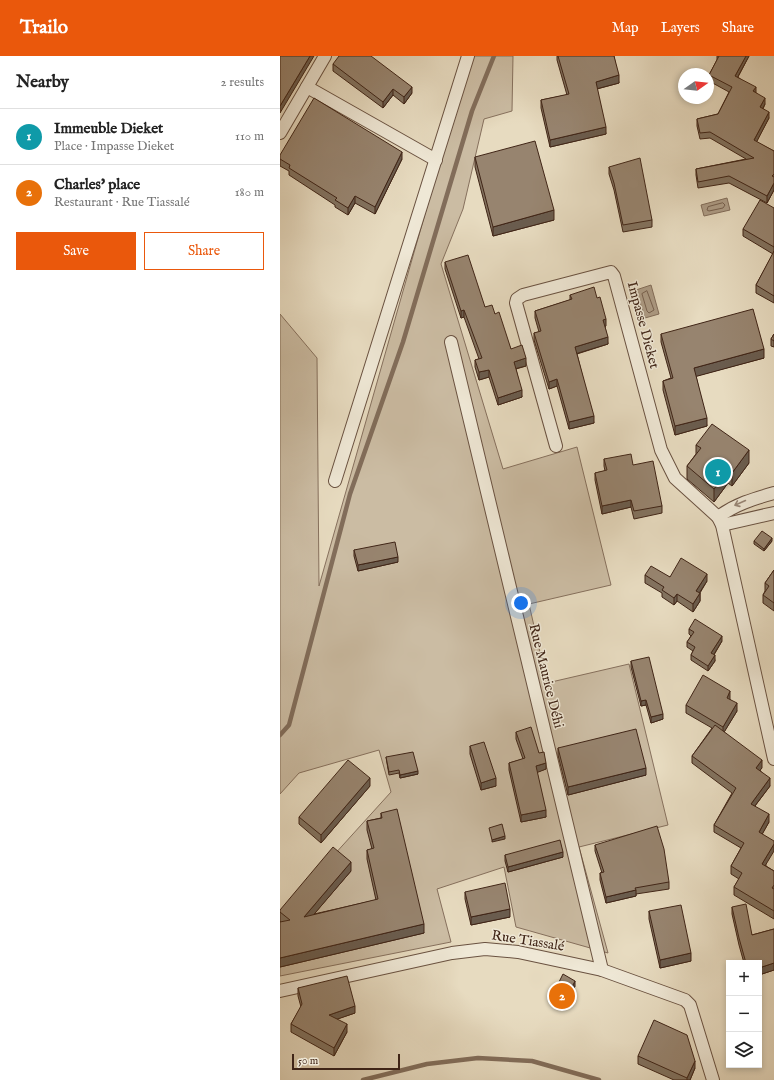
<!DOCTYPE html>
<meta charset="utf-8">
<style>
:root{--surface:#fff;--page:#f2f2f2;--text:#222;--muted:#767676;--line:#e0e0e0;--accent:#ea580c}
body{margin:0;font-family:"IM FELL English",serif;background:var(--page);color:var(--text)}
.controls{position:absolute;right:12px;bottom:12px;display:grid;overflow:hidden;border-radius:0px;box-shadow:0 2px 6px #0003}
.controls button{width:36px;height:36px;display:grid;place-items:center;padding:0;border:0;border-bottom:1px solid var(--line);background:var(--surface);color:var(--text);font:20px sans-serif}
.compass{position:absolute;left:398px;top:12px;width:36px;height:36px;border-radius:50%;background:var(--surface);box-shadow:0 2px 6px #0003;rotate:75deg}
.scale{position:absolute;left:12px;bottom:10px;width:108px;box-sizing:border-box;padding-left:4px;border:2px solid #402517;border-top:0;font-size:11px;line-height:14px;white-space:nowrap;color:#402517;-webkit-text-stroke:3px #efe8d6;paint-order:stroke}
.you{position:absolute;left:241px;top:547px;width:14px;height:14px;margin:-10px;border:3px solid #fff;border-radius:50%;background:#1a73e8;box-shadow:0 0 0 6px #1a73e833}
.badge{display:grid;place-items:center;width:26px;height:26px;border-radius:50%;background:var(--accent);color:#fff;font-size:13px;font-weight:700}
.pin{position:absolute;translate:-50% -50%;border:2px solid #fff;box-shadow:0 1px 4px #0006}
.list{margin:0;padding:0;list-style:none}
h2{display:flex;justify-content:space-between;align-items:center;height:52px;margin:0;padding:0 16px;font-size:17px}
h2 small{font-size:13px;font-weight:400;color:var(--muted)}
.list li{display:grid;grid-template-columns:26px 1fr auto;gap:12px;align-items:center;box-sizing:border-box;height:56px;padding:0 16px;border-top:1px solid var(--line)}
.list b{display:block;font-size:15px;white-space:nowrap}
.list p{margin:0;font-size:13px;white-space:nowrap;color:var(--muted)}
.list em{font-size:13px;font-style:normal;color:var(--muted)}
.actions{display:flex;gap:8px;padding:12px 16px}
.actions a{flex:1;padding:9px 0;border:1px solid var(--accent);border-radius:0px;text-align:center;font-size:14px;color:var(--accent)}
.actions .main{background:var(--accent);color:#fff}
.icon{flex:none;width:22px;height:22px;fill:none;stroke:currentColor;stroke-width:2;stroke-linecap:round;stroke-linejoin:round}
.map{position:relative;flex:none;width:494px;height:1024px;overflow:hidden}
header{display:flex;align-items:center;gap:24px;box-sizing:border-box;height:56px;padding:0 20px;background:var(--accent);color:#fff}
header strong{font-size:19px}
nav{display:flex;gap:22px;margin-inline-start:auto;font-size:14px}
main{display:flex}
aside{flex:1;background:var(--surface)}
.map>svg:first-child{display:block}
</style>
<header>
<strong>Trailo</strong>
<nav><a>Map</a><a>Layers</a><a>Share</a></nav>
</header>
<main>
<aside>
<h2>Nearby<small>2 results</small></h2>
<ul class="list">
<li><span class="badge" style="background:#0f9aa8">1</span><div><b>Immeuble Dieket</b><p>Place · Impasse Dieket</p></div><em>110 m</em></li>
<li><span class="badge" style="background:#e8710a">2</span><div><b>Charles' place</b><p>Restaurant · Rue Tiassalé</p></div><em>180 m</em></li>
</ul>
<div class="actions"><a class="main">Save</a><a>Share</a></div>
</aside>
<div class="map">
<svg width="494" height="1024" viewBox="0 0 494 1024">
<rect width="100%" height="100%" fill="#e7dbc0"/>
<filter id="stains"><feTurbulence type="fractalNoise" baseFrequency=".005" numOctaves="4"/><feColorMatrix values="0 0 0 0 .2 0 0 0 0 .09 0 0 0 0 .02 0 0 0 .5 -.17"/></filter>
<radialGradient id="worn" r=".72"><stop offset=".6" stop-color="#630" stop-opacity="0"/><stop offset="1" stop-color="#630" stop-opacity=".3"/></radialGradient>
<path fill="#cbbca3" stroke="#86705d" d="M190 0H233L232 55 204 63 183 153 161 208 223 413 297 391 331 529 249 548 267 627 349 608 388 769 299 791 328 897 236 871 224 811 157 833 171 886 0 920V863L53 800 111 736 99 694 19 717 0 738V258L37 302 39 530Z"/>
<g fill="#ae9d87" stroke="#826d5a">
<path d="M447 142 450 154 424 160 421 149Z"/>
<path d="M371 229 379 258 365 262 356 234Z"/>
</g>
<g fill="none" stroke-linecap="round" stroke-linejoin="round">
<g stroke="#77614f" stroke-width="1">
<path d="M443 147 445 149 443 152 429 155 427 154 428 151Z"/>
<path d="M367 235 374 254 369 257 367 255 362 238Z"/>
</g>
<g stroke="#826d5a" stroke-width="4.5">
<path d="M0 679 9 669 70 438 123 286 192 55 214 0"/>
<path d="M83 1024 147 1008 198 1002 252 1005 319 1024"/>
</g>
<g stroke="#6a5241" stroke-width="14">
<g id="minor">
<path d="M27 31 156 104"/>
<path d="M0 77 45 0"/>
<path d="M171 286 322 914"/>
<path d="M276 390 236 247 237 243 243 239 331 216 334 220 381 394 395 422 438 461"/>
<path d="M55 425 188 0"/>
<path d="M494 437C473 443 456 448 438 461L442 469 494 703"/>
<path d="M442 469 494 457"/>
<path d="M0 935 172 897 205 893 238 896 322 914 405 944 410 949 433 1024"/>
</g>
</g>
<use href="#minor" stroke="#efe8d6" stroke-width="12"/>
</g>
<g fill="#82725f" stroke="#402517">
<path d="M277 0H334L339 27 317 33 326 78 270 91 261 52V44L287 39 277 4Z"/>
<path d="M437 0H469L458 21 476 37 485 48 483 53 489 62 476 86 494 95V134L487 147 449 127 418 132 416 119V113L466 103 430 82 420 83 417 70V63L438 58 449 36 429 25V19L437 4Z"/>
<path d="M53 8 132 37 124 48 113 39 103 52 53 15Z"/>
<path d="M195 101 274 164 213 180 195 111Z"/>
<path d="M0 103H122L95 158 75 147 68 159 55 151V149L9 119V115L0 110Z"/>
<path d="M329 111 372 164V171L343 176 334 134 329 118Z"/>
<path d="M494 152V247L476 237V229L493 198 463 180V173Z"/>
<path d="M165 206 205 251 215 258 231 293 246 310 236 313 242 341 218 349 209 321 199 324 195 311V304L199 303 184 261 181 262 165 213Z"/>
<path d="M290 239 326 270H325L328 288 297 298 314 367 289 373 277 330 269 333 254 284V277L259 276 255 262V255L290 244Z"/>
<path d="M381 278 484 302 416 320 427 370 395 379 383 334V325L391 322 381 286Z"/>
<path d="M494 278V291L491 290V283Z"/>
<path d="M416 389 469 407 452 430 448 427 434 446 407 423V410L416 398Z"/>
<path d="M324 403 353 409 382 450V457L354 463 351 451 322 458 315 424V417L325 415 324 410Z"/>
<path d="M474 485H492L484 495 474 488Z"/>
<path d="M74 494 118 506 78 515 74 500Z"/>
<path d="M494 514V555L483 547V539L485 535V527Z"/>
<path d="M365 519 390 521 427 525 420 537V545L413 556 397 545 394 549 382 541V537L365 527Z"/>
<path d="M409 573 442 585 434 599 435 605 428 615 411 604V599L413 595 407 591V586L411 580 409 578Z"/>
<path d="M351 605 383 663 371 667 366 649 361 650 351 611Z"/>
<path d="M450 643 457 655 444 676 482 712 480 714 490 730 475 750 489 766 482 778 486 810 494 815V863L454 839V831L459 823 451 818V810L461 792 434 776V769L452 737 412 707V700L432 672 406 657V649Z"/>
<path d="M236 676 259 697 266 713 257 716 266 761 241 766 229 714V707L243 703 236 683Z"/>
<path d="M190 690 216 730 201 734 190 698Z"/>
<path d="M278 692 366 719 288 739 278 699Z"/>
<path d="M106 701 138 718 120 722 119 717 109 719Z"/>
<path d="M90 730 41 787 19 768V761Z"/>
<path d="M101 757 144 877 0 911V866H1L0 865V854L71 815 34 858 96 844 87 803V794L92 793 87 774V765L101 762Z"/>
<path d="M315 789 389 826V833L356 838V840L326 847 320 824V817H322L315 795Z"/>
<path d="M225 799 283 801 228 816 225 805Z"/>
<path d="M185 836 230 861 191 869 185 843Z"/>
<path d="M452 851 472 879 494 873V914L479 919V907H464L459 889 452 858Z"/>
<path d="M369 855 411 905 380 912 369 863Z"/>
<path d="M295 930 287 946 275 939V934Z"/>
<path d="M18 932 75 957 57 963 67 976 54 1000 11 976V968L21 951 18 940Z"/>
<path d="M358 1000 415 1012 410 1024H394L358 1008Z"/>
</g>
<g fill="#6a5c4e" stroke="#402517">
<path d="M30 0H34L0 57V50Z"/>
<path d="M466 0H469L455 26V20Z"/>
<path d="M339 19V27L316 33V26Z"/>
<path d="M132 31V37L124 48V41Z"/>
<path d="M476 31V37L473 35Z"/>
<path d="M113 33V39L103 52V46Z"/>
<path d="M485 42V48L480 58V51Z"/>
<path d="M489 56V62L474 91V84Z"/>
<path d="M326 71V78L270 91V84Z"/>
<path d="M122 96V103L95 158V151Z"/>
<path d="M494 127V134L487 147V140Z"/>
<path d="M75 140V147L68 159V152Z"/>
<path d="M274 154V164L213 180V171Z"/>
<path d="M184 254V261L181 262V255Z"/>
<path d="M326 263V270L323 271V264Z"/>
<path d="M328 281V288L295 298V291Z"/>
<path d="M484 293V302L414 321V312Z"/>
<path d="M246 302V310L234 313V306Z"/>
<path d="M209 314V321L199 324V316Z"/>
<path d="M277 323V330L269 333V326Z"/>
<path d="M242 334V341L218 349V342Z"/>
<path d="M314 360V367L289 373V366Z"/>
<path d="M427 362V370L395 379V370Z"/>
<path d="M469 394V407L452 430V417Z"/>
<path d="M448 414V427L434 446V433Z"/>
<path d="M351 444V451L322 458V450Z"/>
<path d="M492 482V485L484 495V493Z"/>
<path d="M118 501V506L78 515V509Z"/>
<path d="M427 518V525L416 542V535Z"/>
<path d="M420 537V545L413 556V548Z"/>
<path d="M397 538V545L394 549V542Z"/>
<path d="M442 580V585L431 603V597Z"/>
<path d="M435 599V605L428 615V610Z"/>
<path d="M450 635V643L447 649V642Z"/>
<path d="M366 644V649L361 650V645Z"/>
<path d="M457 647V655L443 678V671Z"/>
<path d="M383 658V663L371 667V661Z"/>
<path d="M482 704V712L476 719V712Z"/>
<path d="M266 707V713L256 717V710Z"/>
<path d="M366 712V719L288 739V731Z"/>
<path d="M138 715V718L120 722V719Z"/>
<path d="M90 722V730L41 787V779Z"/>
<path d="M216 722V730L201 734V727Z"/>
<path d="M490 722V730L471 755V748Z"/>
<path d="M266 754V761L241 766V759Z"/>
<path d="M489 758V766L479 784V776Z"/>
<path d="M225 780V783L212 786V784Z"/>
<path d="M494 788V795L482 815V808Z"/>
<path d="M283 796V801L228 816V811Z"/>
<path d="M71 806V815L24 870V861Z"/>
<path d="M356 834V840L326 847V841Z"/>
<path d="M230 853V861L191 869V861Z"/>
<path d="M144 868V877L0 911V902Z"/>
<path d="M411 897V905L380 912V904Z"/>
<path d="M494 907V914L479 919V912Z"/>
<path d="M295 925V930L287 946V941Z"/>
<path d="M75 950V957L49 966V959Z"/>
<path d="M67 968V976L54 1000V992Z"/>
<path d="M415 1005V1012L410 1024H407V1022Z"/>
</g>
<g fill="#97846f" stroke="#402517">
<path d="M0 0H30L0 50Z"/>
<path d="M59 0H91L132 31 124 41 113 33 103 46 53 8Z"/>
<path d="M278 0H334L339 19 316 26 326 71 270 84 261 44 289 38Z"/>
<path d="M439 0H466L455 20 476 31 473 35 485 42 480 51 489 56 474 84 494 95V118L492 120 494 121V127L487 140 449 120 418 126 416 113 474 102 430 76 420 77 417 63 438 58 452 31 429 19Z"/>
<path d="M34 42 122 96 95 151 75 140 68 152 55 144 57 142 9 112 10 109 0 103V99Z"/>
<path d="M255 85 274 154 213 171 195 101Z"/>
<path d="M360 102 372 164 343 169 334 127 329 111Z"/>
<path d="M480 144 494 152V191L463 173Z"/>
<path d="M494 195V240L476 229Z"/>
<path d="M188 199 205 251 212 249 215 258 219 256 231 293 242 289 246 302 234 306 242 334 218 342 209 314 199 316 195 304 202 302 184 254 181 255 165 206Z"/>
<path d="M314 231 317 242 320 241 326 263 323 264 328 281 295 291 314 360 289 366 277 323 269 326 254 277 261 275 255 255 292 243 290 239Z"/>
<path d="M473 253 484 293 414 312 427 362 395 370 383 325 393 322 381 278Z"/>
<path d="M494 278V285L491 283Z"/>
<path d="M432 368 469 394 452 417 448 414 434 433 407 410 421 392 416 389Z"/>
<path d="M351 398 353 409 373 405 382 450 354 455 351 444 322 450 315 417 327 414 324 403Z"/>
<path d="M482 475 492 482 484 493 474 485Z"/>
<path d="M115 486 118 501 78 509 74 494Z"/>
<path d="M401 502 427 518 416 535 420 537 413 548 397 538 394 542 382 534 384 531 365 519 371 510 390 521Z"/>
<path d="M494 514V547L483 539 489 530 485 527Z"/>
<path d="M415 563 442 580 431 597 435 599 428 610 411 599 415 591 407 586 414 576 409 573Z"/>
<path d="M369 601 383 658 371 661 366 644 361 645 351 605Z"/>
<path d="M423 619 450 635 447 642 457 647 443 671 406 649Z"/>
<path d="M435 669 482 704 476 712 490 722 471 748 489 758 479 776 494 785V788L482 808 494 815V829L492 832 494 833V855L454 831 462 817 451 810 464 787 434 769 456 732 412 700Z"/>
<path d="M251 671 259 697 264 696 266 707 256 710 266 754 241 759 229 707 245 702 236 676Z"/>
<path d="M356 673 366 712 288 731 278 692Z"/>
<path d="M204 686 216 722 201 727 190 690Z"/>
<path d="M133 696 138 715 120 719 119 714 109 716 106 701Z"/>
<path d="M68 704 90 722 41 779 19 761Z"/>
<path d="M117 753 144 868 0 902V866L10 864 0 856V854L53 791 71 806 24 861 98 843 87 794 94 792 87 765 102 762 101 757Z"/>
<path d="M222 768 225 780 212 784 209 772Z"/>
<path d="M377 770 384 793 389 826 355 832 356 834 326 841 320 817 324 816 315 789Z"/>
<path d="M280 784 283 796 228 811 225 799Z"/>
<path d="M225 827 230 853 191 861 185 836Z"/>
<path d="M466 848 472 879 494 873V907L479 912V907H466L459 882 452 851Z"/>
<path d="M401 849 411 897 380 904 369 855Z"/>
<path d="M283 918 295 925 287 941 275 934Z"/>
<path d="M67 920 75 950 49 959 67 968 54 992 11 968 22 948 18 932Z"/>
<path d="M374 964 407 979 415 1005 407 1022 358 1000Z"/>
</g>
<defs><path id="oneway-shaft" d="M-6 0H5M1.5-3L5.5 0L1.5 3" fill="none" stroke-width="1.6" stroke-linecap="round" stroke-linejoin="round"/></defs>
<use stroke="#988676" href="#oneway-shaft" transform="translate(460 447) rotate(156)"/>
<g text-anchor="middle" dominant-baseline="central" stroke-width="3" stroke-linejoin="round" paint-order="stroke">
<g font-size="14" fill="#402517" stroke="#efe8d6">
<text transform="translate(363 269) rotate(75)">Impasse Dieket</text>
<text transform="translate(266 620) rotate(76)">Rue Maurice Déhi</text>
<text transform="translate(248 885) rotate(9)">Rue Tiassalé</text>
</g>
</g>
<rect width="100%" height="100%" filter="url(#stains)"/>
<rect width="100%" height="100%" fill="url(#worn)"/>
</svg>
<div class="controls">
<button>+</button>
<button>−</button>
<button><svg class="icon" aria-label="layers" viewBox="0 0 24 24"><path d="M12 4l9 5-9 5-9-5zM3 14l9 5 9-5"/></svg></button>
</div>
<svg class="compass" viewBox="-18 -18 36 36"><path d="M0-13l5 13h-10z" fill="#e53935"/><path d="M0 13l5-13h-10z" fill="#767676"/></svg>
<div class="scale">50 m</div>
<div class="you"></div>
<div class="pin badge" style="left:438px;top:416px;background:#0f9aa8">1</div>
<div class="pin badge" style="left:282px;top:940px;background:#e8710a">2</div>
</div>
</main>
